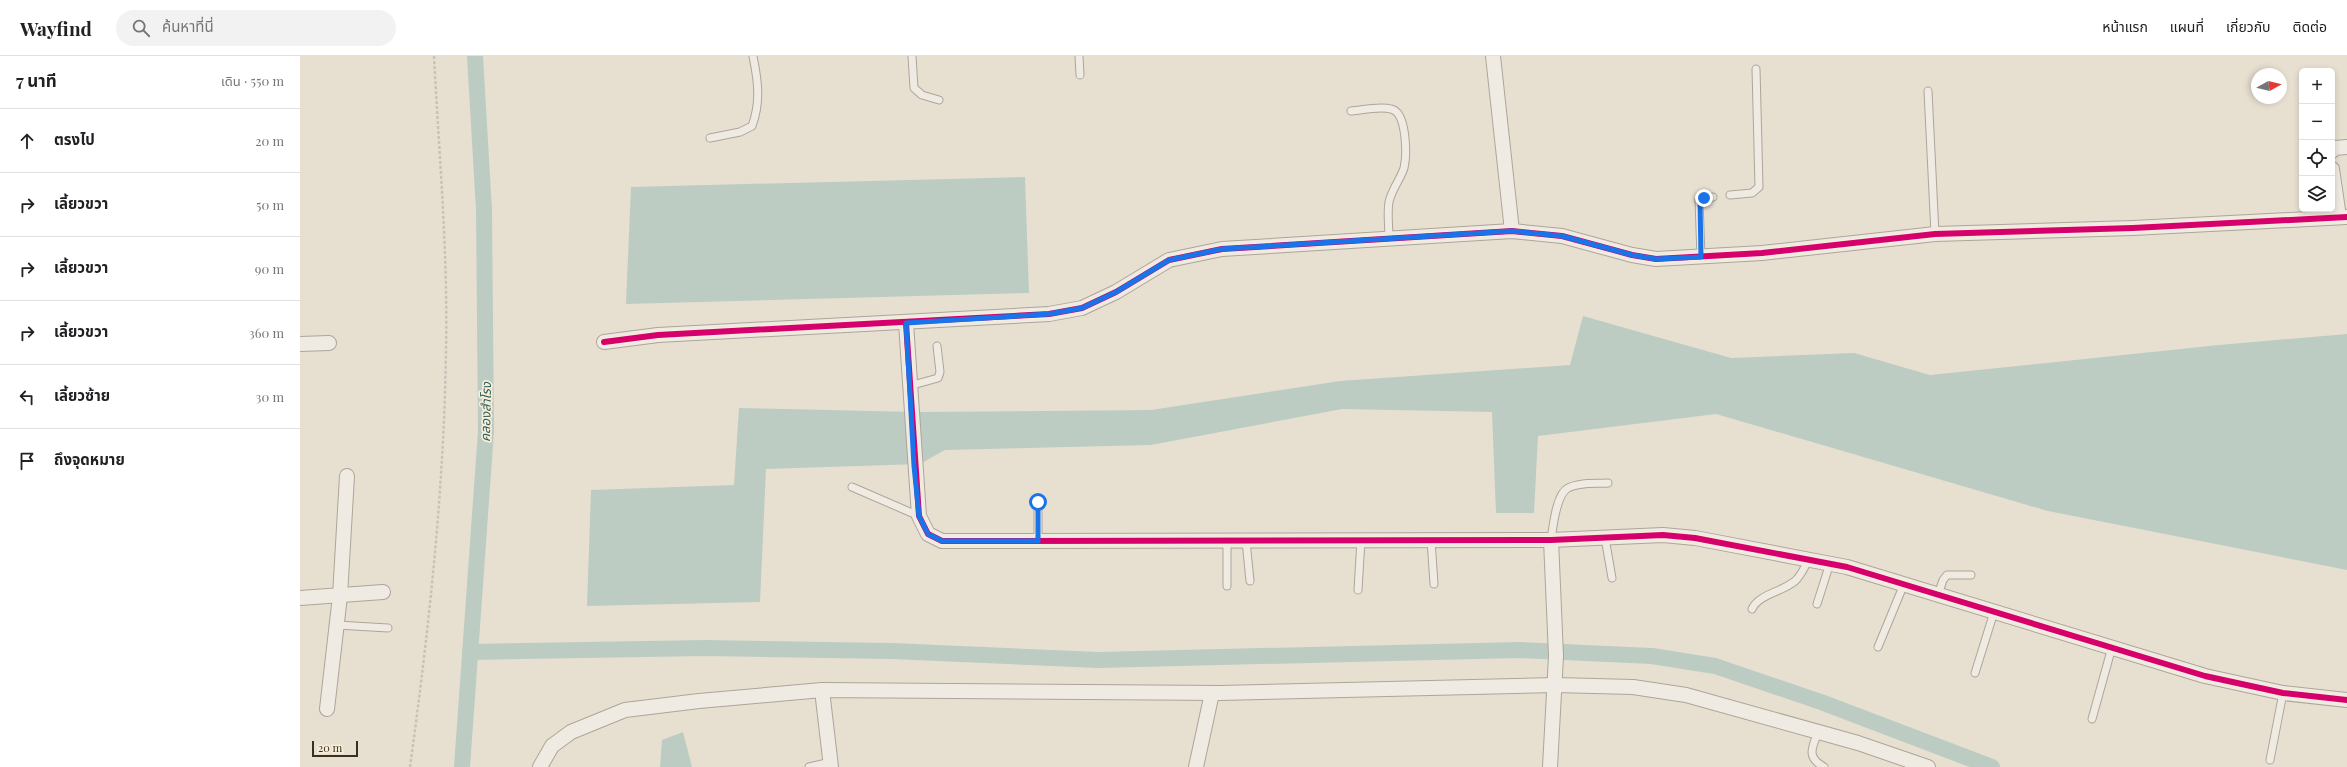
<!DOCTYPE html>
<html lang="th">
<meta charset="utf-8">
<style>
:root{--surface:#fff;--page:#f2f2f2;--text:#202124;--muted:#757577;--line:#e0e0e0}
body{margin:0;font-family:"Playfair Display","Noto Sans Thai",serif;background:var(--page);color:var(--text)}
.controls{position:absolute;right:12px;top:12px;display:grid;overflow:hidden;border-radius:6px;box-shadow:0 2px 6px #0003}
.controls button{width:36px;height:36px;display:grid;place-items:center;padding:0;border:0;border-bottom:1px solid var(--line);background:var(--surface);color:var(--text);font:20px sans-serif}
.compass{position:absolute;left:1951px;top:12px;width:36px;height:36px;border-radius:50%;background:var(--surface);box-shadow:0 2px 6px #0003;rotate:82deg}
.scale{position:absolute;left:12px;bottom:10px;width:46px;box-sizing:border-box;padding-left:4px;border:2px solid #3d2e20;border-top:0;font-size:11px;line-height:14px;white-space:nowrap;color:#3d2e20;-webkit-text-stroke:3px #f7eed8;paint-order:stroke}
.stop{position:absolute;width:12px;height:12px;margin:-9px;border:3px solid #1a73e8;border-radius:50%;background:#fff}
.stop.end{background:#1a73e8;border-color:#fff;box-shadow:0 1px 4px #0008}
.list{margin:0;padding:0;list-style:none}
h2{display:flex;justify-content:space-between;align-items:center;height:52px;margin:0;padding:0 16px;font-size:17px}
h2 small{font-size:13px;font-weight:400;color:var(--muted)}
.list li{display:grid;grid-template-columns:26px 1fr auto;gap:12px;align-items:center;box-sizing:border-box;height:64px;padding:0 16px;border-top:1px solid var(--line)}
.list b{display:block;font-size:15px;white-space:nowrap}
.list em{font-size:13px;font-style:normal;color:var(--muted)}
.icon{flex:none;width:22px;height:22px;fill:none;stroke:currentColor;stroke-width:2;stroke-linecap:round;stroke-linejoin:round}
.map{position:relative;flex:none;width:2047px;height:711px;overflow:hidden}
header{display:flex;align-items:center;gap:24px;box-sizing:border-box;height:56px;padding:0 20px;background:var(--surface);border-bottom:1px solid var(--line)}
header strong{font-size:19px}
nav{display:flex;gap:22px;margin-inline-start:auto;font-size:14px}
.search{width:280px;height:36px;background:var(--page);display:flex;align-items:center;gap:10px;box-sizing:border-box;padding:0 14px;border-radius:22px;color:var(--muted);font-size:15px}
main{display:flex}
aside{flex:1;background:var(--surface)}
.map>svg:first-child{display:block}
</style>
<header>
<strong>Wayfind</strong>
<div class="search"><svg class="icon" aria-label="search" viewBox="0 0 24 24"><circle cx="10" cy="10" r="6"/><path d="M15 15l6 6"/></svg>ค้นหาที่นี่</div>
<nav><a>หน้าแรก</a><a>แผนที่</a><a>เกี่ยวกับ</a><a>ติดต่อ</a></nav>
</header>
<main>
<aside>
<h2>7 นาที<small>เดิน · 550 m</small></h2>
<ul class="list">
<li><svg class="icon" aria-label="ahead" viewBox="0 0 24 24"><path d="M12 20V5M6 11l6-6 6 6"/></svg><div><b>ตรงไป</b></div><em>20 m</em></li>
<li><svg class="icon" aria-label="right" viewBox="0 0 24 24"><path d="M7 20v-9h11M14 6l5 5-5 5"/></svg><div><b>เลี้ยวขวา</b></div><em>50 m</em></li>
<li><svg class="icon" aria-label="right" viewBox="0 0 24 24"><path d="M7 20v-9h11M14 6l5 5-5 5"/></svg><div><b>เลี้ยวขวา</b></div><em>90 m</em></li>
<li><svg class="icon" aria-label="right" viewBox="0 0 24 24"><path d="M7 20v-9h11M14 6l5 5-5 5"/></svg><div><b>เลี้ยวขวา</b></div><em>360 m</em></li>
<li><svg class="icon" aria-label="left" viewBox="0 0 24 24"><path d="M17 20v-9H6M10 6l-5 5 5 5"/></svg><div><b>เลี้ยวซ้าย</b></div><em>30 m</em></li>
<li><svg class="icon" aria-label="arrive" viewBox="0 0 24 24"><path d="M6 21V4h12l-3 4 3 4H6"/></svg><div><b>ถึงจุดหมาย</b></div></li>
</ul>
</aside>
<div class="map">
<svg width="2047" height="711" viewBox="0 0 2047 711">
<rect width="100%" height="100%" fill="#e7e0d1"/>
<g fill="#bcccc2">
<path d="M725 121 729 237 326 248 331 131Z"/>
<path d="M1283 260 1431 302 1554 297 1630 319 1919 289 2047 278V514L1748 455 1416 358 1238 380 1234 457H1196L1192 356 1042 353 851 389 645 394 620 408 466 413 460 546 287 550 291 434 434 429 439 352 615 356 851 354 1040 325 1270 309Z"/>
<path d="M383 676 392 711H360L362 684Z"/>
</g>
<g fill="none" stroke-linecap="round" stroke-linejoin="round">
<g stroke="#bcccc2" stroke-width="16">
<path d="M170 596 406 592 591 595 798 604 1219 594 1352 600 1415 610 1521 646 1692 711"/>
<path d="M162 711 186 375 184 154 175 0"/>
</g>
<g stroke="#ada599" stroke-width="9">
<g id="service">
<path d="M612 0 614 32 622 39 639 44"/>
<path d="M779 0 780 19"/>
<path d="M1628 35 1635 178"/>
<path d="M1051 55C1063 54 1079 50 1091 53 1107 56 1107 99 1104 112 1100 124 1092 133 1089 146 1087 157 1089 171 1089 182"/>
<path d="M410 82 440 76 452 70C461 46 458 25 453 0"/>
<path d="M1430 139 1452 137 1459 131 1456 13"/>
<path d="M1401 201 1399 144 1413 141"/>
<path d="M609 330 638 322 640 316 637 290"/>
<path d="M552 431 619 460"/>
<path d="M1305 482 1312 522"/>
<path d="M1131 484 1134 528"/>
<path d="M1251 484C1253 471 1256 438 1268 432 1279 426 1296 428 1308 427"/>
<path d="M738 485V446"/>
<path d="M927 485V530"/>
<path d="M946 485 950 525"/>
<path d="M1058 534 1061 484"/>
<path d="M1638 539 1643 524 1647 519H1671"/>
<path d="M1517 548 1530 507"/>
<path d="M1452 553C1459 538 1482 536 1495 525 1501 520 1505 510 1509 503"/>
<path d="M37 569 88 572"/>
<path d="M1578 591 1604 528"/>
<path d="M1675 617 1694 556"/>
<path d="M1792 663 1812 591"/>
<path d="M1518 676C1512 692 1506 701 1524 711"/>
<path d="M1970 704 1983 637"/>
<path d="M509 711 531 706"/>
</g>
</g>
<g stroke="#ada599" stroke-width="16">
<g id="minor">
<path d="M1193 0 1212 175"/>
<path d="M2032 95 2035 92 2047 91"/>
<path d="M2032 113 2039 161"/>
<path d="M606 267 619 460 628 478 642 485 1251 484 1363 479 1395 482 1547 511 1905 620 1983 637 2047 644"/>
<path d="M304 286 358 279 749 258 782 252 816 236 869 204 922 193 1212 175 1262 180 1332 199 1356 203 1462 197 1635 178 1833 172 2047 161"/>
<path d="M0 288 29 287"/>
<path d="M0 542 83 536"/>
<path d="M522 634 531 711"/>
<path d="M27 653 40 540 47 420"/>
<path d="M240 711 252 690 271 676 325 654 399 645 522 634 920 637 1255 629 1333 631 1386 639 1558 687 1628 711"/>
<path d="M896 711 912 637"/>
<path d="M1250 711 1256 600 1251 484"/>
</g>
</g>
<path stroke="#c8c2b9" stroke-width="2.5" stroke-dasharray="3 2" stroke-linecap="butt" d="M110 711C129 572 144 434 146 294 148 196 139 98 134 0"/>
<use href="#service" stroke="#efebe3" stroke-width="7"/>
<use href="#minor" stroke="#efebe3" stroke-width="14"/>
<g stroke="#f7eed8" stroke-width="8">
<g id="cycleway">
<path d="M606 267 619 460 628 478 642 485 1251 484 1363 479 1395 482 1547 511 1905 620 1983 637 2047 644"/>
<path d="M304 286 358 279 749 258 782 252 816 236 869 204 922 193 1212 175 1262 180 1332 199 1356 203 1462 197 1635 178 1833 172 2047 161"/>
</g>
</g>
<use href="#cycleway" stroke="#d6006c" stroke-width="6"/>
</g>
<g fill="none" stroke-linecap="round" stroke-linejoin="round">
<path stroke="#1a73e8" stroke-width="5" d="M738 446V485H642L628 478 619 460 614 410 606 267 749 258 782 252 816 236 869 204 922 193 1212 175 1262 180 1332 199 1356 203 1401 201 1400 144 1404 142"/>
</g>
<g text-anchor="middle" dominant-baseline="central" stroke-width="3.5" stroke-linejoin="round" paint-order="stroke">
<g font-size="13" font-style="italic" fill="#2f5d5a" stroke="#f7eed8">
<text transform="translate(185 356) rotate(-89)">คลองสำโรง</text>
</g>
</g>
</svg>
<div class="controls">
<button>+</button>
<button>−</button>
<button><svg class="icon" aria-label="locate" viewBox="0 0 24 24"><circle cx="12" cy="12" r="6"/><path d="M12 2v4M12 18v4M2 12h4M18 12h4"/></svg></button>
<button><svg class="icon" aria-label="layers" viewBox="0 0 24 24"><path d="M12 4l9 5-9 5-9-5zM3 14l9 5 9-5"/></svg></button>
</div>
<svg class="compass" viewBox="-18 -18 36 36"><path d="M0-13l5 13h-10z" fill="#e53935"/><path d="M0 13l5-13h-10z" fill="#757577"/></svg>
<div class="scale">20 m</div>
<div class="stop" style="left:738px;top:446px"></div>
<div class="stop end" style="left:1404px;top:142px"></div>
</div>
</main>
